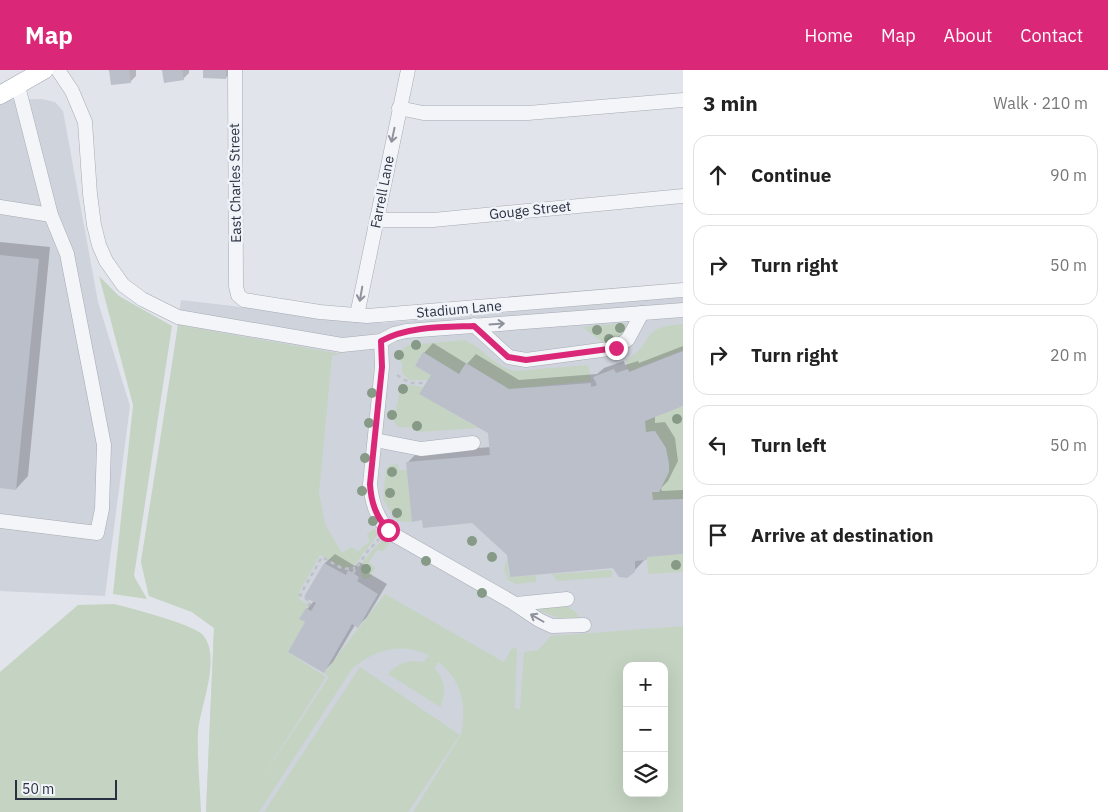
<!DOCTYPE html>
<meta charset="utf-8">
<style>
:root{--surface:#fff;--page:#f6f6f6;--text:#222;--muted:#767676;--line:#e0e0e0;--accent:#db2777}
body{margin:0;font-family:"IBM Plex Sans",sans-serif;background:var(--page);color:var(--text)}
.controls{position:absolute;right:15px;bottom:15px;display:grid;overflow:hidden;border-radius:10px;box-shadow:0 5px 20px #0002}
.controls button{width:45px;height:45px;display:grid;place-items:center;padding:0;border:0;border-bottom:1px solid var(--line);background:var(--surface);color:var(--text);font:25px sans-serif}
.scale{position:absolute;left:15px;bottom:12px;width:102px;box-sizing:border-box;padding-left:5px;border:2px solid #293041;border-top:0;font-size:14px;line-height:18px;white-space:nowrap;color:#293041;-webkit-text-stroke:4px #f0f3f7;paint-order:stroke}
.stop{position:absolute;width:15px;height:15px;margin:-11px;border:4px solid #db2777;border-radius:50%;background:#fff}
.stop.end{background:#db2777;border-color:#fff;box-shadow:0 1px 5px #0008}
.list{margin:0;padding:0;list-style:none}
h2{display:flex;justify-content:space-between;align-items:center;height:65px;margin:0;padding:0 20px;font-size:21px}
h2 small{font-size:16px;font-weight:400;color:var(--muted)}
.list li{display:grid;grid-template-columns:32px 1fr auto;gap:15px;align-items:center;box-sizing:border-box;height:80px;margin:0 10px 10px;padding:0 10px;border:1px solid var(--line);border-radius:15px}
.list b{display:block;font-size:19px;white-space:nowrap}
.list em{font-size:16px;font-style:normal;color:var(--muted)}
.icon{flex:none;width:28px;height:28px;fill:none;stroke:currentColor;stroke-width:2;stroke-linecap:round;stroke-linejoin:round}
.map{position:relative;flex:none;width:683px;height:742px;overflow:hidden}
header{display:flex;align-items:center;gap:30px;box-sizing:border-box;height:70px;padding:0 25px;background:var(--accent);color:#fff}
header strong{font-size:24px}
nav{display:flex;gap:28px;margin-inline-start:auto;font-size:18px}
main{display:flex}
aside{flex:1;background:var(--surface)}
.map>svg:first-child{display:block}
</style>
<header>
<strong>Map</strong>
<nav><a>Home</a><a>Map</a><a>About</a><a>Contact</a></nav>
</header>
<main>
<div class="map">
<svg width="683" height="742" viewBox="0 0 683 742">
<rect width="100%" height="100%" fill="#e1e4ea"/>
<g fill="#cfd3dc" fill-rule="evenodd">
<path d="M42 29 55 32 63 41 98 232 130 336 105 526 0 521V30Z"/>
<path d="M683 227V742H206L214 558 192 542 149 526 141 492 171 306 181 230 381 253ZM627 596H664V723H627Z"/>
</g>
<g fill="#c5d4c2" fill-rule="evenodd">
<path d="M99 206 119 226 172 256 134 506 147 529 113 524 133 335Z"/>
<path d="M624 253 629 258 623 269 605 274 582 257Z"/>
<path d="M683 254V280L630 301 627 299 626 290C657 273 636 257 683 254Z"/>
<path d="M178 255 341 284 332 286 319 423 325 454 342 483 351 477 358 481 370 471 367 464 374 458 378 464 354 496 343 498 320 485 299 522V529L308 535 300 549 305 552 288 582 326 607 261 710 329 607 324 603 385 524 504 592 512 578 517 579 515 638 520 639 524 582 538 580 551 566 683 556V742H413L461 665C467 636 462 610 438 592L435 598C445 611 447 622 440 637L388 604C399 592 409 589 424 592L428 586 434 589C408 570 374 579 352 599L259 742H206L214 558 192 542 149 526 141 492ZM627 596H664V723H627Z"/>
<path d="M464 270C483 277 494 297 515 301L588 295 591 311 509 319 466 293 459 304 423 282 415 296 431 305 428 310H409L402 303V293L395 287 397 282 409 275Z"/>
<path d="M401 314 424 317 420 324 478 358 419 362 417 358 398 357 389 345 396 339Z"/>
<path d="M683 336V429L653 430 652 422H659C673 395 671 386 655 361L646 362 645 351Z"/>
<path d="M398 394 399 400H407L412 452 397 451 383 429 386 399 390 395Z"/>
<path d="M383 469 390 472 383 481 377 480 369 492 375 498 370 508 363 509 360 499 364 490Z"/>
<path d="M683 484V502L648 504 647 487Z"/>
<path d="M507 488 509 507 536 505V512L516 514 508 510 504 500Z"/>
<path d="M612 500V507L557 511 552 504Z"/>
<path d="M114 534C131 538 195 555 203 565 222 588 200 636 198 662 197 688 200 716 201 742H0V602L78 535Z"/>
<path d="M562 534 575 541 580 549 565 550 540 541 539 535Z"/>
<path d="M360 597 460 665 408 742H264Z"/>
</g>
<g fill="#0003">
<path d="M111 0H136V6L130 12Z"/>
<path d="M163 0H189V3L183 9Z"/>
<path d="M205 0H232V1L226 8Z"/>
<path d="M0 172 50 177 28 406 16 419 0 417Z"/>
<path d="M433 273 467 294 476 284 519 310 597 304 604 298 624 291 625 295 638 291 639 293 683 276V335L655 346V353L665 352 675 368 678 391 668 411 661 418 662 421 683 420V483L649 485 634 501 508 484 408 392 417 383 491 377 489 362 432 304 424 283Z"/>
<path d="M335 484 355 496 359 492 363 494 367 497 365 501 387 514 367 547 358 556 355 555 333 592 324 601 306 551 307 539 314 531 306 526 325 493Z"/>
</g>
<g fill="#bbbfc9">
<path d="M109 0H129L131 13 111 15Z"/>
<path d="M162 0H182L184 10 164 13Z"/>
<path d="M203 0H226V9L203 8Z"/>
<path d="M0 185 39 189 16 420 0 418Z"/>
<path d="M683 281V336L645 351 646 362 655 361 666 378 669 394V402L659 422H652L653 430 683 429V484L647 487V490L635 491V502L627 508 619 507 613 498 510 507 507 485 472 453 423 458 422 450 412 452 406 392 490 385 488 363 419 324 431 305 415 296 423 282 459 304 466 293 509 319 591 313V317L595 316 597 315 593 307 614 299 616 303 628 299 629 302Z"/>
<path d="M324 493 346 505 348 500 353 503 359 507 357 511 378 524 358 558 352 554 324 603 288 582 305 552 299 549 306 538 311 541 316 533 304 527Z"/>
</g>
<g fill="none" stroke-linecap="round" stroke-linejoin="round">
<g stroke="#a6aab4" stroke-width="15">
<g id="minor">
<path d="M58 0 72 21 85 52 90 124 94 155 99 175 106 191 123 215 142 229 178 247 342 275 381 271 394 264 406 261 683 240"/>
<path d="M235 0 236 216 238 225 244 230 320 242 367 246 683 220"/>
<path d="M399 38 423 43H528L683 30"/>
<path d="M0 137 51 145"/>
<path d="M377 150H433L683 126"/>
<path d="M357 245 408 0"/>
<path d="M474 255 509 287 526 290 616 278 628 269 642 243"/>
<path d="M381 271 382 297 370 414C372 434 377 447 389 462L512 532 539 550 552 556 584 555"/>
<path d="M375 370 421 379 473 373"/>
<path d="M0 451 97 463 102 439 104 375 67 184 51 145 18 16"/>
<path d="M516 534 567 529"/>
</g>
</g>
<g stroke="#a0a7b5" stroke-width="19">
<path id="major" d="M0 25 44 0"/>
</g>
<g stroke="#bec2c8" stroke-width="2.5" stroke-dasharray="4 4" stroke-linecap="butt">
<path d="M397 305 410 313H426"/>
<path d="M353 503 367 482 379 469"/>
<path d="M308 536 311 532 300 525 322 487 343 499 355 498"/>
</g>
<use href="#minor" stroke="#f3f5f8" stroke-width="14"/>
<use href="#major" stroke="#fff" stroke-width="18"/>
</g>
<g fill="#869a87">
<circle cx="620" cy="258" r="5"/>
<circle cx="597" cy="260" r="5"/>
<circle cx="609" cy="269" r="5"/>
<circle cx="416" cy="275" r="5"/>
<circle cx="399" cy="285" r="5"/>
<circle cx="403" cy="319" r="5"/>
<circle cx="372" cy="323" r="5"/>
<circle cx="392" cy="345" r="5"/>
<circle cx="677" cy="349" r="5"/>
<circle cx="369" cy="353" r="5"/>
<circle cx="417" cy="356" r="5"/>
<circle cx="365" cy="388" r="5"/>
<circle cx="392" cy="402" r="5"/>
<circle cx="362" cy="421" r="5"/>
<circle cx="390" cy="423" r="5"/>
<circle cx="397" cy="443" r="5"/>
<circle cx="373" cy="451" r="5"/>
<circle cx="472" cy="471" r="5"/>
<circle cx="492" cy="487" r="5"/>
<circle cx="426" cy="491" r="5"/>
<circle cx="676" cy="495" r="5"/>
<circle cx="366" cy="499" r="5"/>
<circle cx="482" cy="523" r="5"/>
</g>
<defs><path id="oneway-shaft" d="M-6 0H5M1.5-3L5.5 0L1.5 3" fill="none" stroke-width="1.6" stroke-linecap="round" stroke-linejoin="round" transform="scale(1.25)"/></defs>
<g stroke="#8e929c">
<use href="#oneway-shaft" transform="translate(393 65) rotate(102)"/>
<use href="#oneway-shaft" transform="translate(361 224) rotate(100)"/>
<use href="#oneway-shaft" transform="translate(497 254) rotate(-4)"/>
<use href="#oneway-shaft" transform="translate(537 548) rotate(-150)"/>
</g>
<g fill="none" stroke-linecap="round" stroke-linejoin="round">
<path stroke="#db2777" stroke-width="6" d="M388 460C376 446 371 433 370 414L382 297 381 271C408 256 443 257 474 256L508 287 526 290 616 278"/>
</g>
<g text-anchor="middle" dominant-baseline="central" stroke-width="5" stroke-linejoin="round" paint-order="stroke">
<g font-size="14" fill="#293041" stroke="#f0f3f7">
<text transform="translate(235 113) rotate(-91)">East Charles Street</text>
<text transform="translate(382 122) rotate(-79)">Farrell Lane</text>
<text transform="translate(530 140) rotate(-6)">Gouge Street</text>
<text transform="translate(459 239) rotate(-5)">Stadium Lane</text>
</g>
</g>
</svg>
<div class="controls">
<button>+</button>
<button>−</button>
<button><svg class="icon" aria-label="layers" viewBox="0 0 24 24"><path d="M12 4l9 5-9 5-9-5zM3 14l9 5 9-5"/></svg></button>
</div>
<div class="scale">50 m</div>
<div class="stop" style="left:388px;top:460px"></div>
<div class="stop end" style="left:616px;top:278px"></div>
</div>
<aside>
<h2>3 min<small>Walk · 210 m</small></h2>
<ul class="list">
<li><svg class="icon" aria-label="ahead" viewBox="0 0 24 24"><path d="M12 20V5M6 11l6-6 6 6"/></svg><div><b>Continue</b></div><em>90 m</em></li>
<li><svg class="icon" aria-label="right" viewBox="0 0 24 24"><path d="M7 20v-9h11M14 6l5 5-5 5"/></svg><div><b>Turn right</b></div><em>50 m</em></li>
<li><svg class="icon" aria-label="right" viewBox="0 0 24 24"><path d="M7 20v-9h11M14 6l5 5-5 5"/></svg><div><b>Turn right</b></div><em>20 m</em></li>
<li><svg class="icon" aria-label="left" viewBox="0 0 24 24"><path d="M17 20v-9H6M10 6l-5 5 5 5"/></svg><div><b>Turn left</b></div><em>50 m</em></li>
<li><svg class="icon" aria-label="arrive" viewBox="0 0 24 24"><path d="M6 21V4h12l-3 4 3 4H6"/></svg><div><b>Arrive at destination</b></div></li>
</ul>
</aside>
</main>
